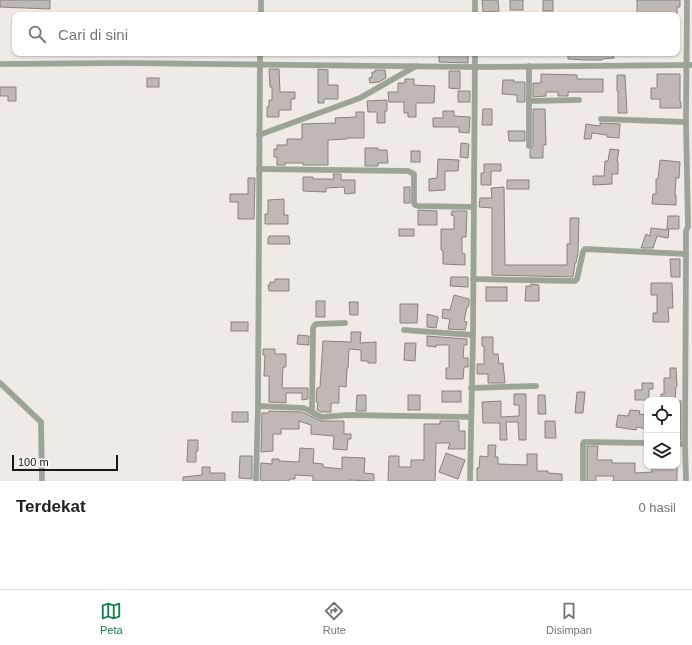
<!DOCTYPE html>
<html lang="id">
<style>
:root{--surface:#fff;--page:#f6f6f6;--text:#202124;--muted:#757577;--line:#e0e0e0;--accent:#0b8043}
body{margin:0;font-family:Arial,sans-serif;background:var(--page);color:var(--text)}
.controls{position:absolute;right:12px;bottom:12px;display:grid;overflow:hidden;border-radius:8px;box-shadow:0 1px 3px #0004}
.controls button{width:36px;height:36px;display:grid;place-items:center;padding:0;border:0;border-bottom:1px solid var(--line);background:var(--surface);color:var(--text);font:20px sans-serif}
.scale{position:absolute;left:12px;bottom:10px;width:106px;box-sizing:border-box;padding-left:4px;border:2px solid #181614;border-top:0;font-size:11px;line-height:14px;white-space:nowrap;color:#181614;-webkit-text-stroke:3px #fdf7f2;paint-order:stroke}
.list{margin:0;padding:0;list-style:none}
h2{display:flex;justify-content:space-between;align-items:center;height:52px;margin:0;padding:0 16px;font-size:17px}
h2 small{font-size:13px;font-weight:400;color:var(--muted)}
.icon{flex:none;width:22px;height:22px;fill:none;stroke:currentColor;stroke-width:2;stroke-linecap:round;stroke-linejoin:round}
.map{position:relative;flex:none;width:692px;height:481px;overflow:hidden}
.search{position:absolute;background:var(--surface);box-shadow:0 1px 3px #0004;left:12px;right:12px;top:12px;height:44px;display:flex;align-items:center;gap:10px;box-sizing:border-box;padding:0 14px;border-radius:8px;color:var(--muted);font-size:15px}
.sheet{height:108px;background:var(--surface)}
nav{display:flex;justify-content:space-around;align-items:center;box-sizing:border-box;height:56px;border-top:1px solid var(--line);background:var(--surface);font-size:11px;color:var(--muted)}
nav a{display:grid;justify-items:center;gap:2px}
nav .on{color:var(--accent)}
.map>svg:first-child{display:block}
</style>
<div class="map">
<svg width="692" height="481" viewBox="0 0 692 481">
<rect width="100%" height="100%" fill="#efeae5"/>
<g fill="#bfb8b5" stroke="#88827f">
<path d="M0 0H50V9L0 7Z"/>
<path d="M482 0H498L499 11 483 12Z"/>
<rect x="510" y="0" width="13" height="10"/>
<rect x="543" y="0" width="10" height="11"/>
<path d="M637 0H680V7H677V15H663V13L637 14Z"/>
<path d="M439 53 452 54V55H468V63L439 62Z"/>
<path d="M568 53H613L614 58 602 59V60H585L568 59Z"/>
<path d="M269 69H279L280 92H295V99H291V110H279V117H267V107H269V100H272V87H270Z"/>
<path d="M318 69 328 70V85H338V99H324V103H318Z"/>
<path d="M375 70H385L386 78 379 82 370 83 369 78 372 77V72H375Z"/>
<path d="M449 71H460V89L449 88Z"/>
<path d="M541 74 577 75V79H603V92H568V96H558V92H546V96L533 97V83H541Z"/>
<path d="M657 74H680V102H681V108H660V99H651V88H657Z"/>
<path d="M617 75H625L627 113H618V91H617Z"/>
<rect x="147" y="78" width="12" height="9"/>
<path d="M405 79H414V85L435 86 434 103H416V117H408V113H404V102H389L388 92H398V83H405Z"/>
<path d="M503 80H514V82H525V102H517V95L502 94Z"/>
<path d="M0 87H16V101H8V96H0Z"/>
<rect x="458" y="91" width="12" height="11"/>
<path d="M387 100V111H385V123H377V112H368L367 101Z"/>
<path d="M483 109H492V125H482Z"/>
<path d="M533 109H545L546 145H543V158H530V150L532 148 533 146Z"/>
<path d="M443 111H454V116L470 117 469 133 459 132V127H433V118H443Z"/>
<path d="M356 112H364V138H347V139L328 140V165H303V163H285V165H277V157H274V149H277V145H287V139H302V124L336 123 335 118 356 117Z"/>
<path d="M600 123 620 124 619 138 607 137V135L592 133 591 139H584L586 124 600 126Z"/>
<path d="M508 131H525V141H509Z"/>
<path d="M461 143 469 144 468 158 460 157Z"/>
<path d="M365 148H378V150H387L388 163H378V166H365Z"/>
<path d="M610 149 619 150 617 161H618V174H612V184L593 185V176H604L605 161H608Z"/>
<rect x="411" y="151" width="9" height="11"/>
<path d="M438 159 459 160 458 171H445V190L429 191V179L437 178Z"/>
<path d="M660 160 680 162 679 178H676L675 195H676V205L652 204 653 194H656V179H658Z"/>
<path d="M484 164H501V171H491V185H481V173H484Z"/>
<path d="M333 174H341V180H355V193L345 194 344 187 326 188V192L303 191V177H313V179H334Z"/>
<path d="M248 178H255L254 219H238V202H230V194H248Z"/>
<rect x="507" y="180" width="22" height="9"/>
<rect x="404" y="187" width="6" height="16"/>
<path d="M504 187 505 265H567V244H570V218H579L578 253 576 263H575L573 277 492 275V208L479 207 480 198H492L491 188Z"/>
<path d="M284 199V215H288V224H265V214H268V200Z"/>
<path d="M418 210 437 211V225H418Z"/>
<path d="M452 211H467L466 237H462V253L465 254V265L443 264V251L441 250V229H454V216L451 215Z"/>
<path d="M668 216H679V229H667Z"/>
<path d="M651 228 669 230 668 238 657 236 653 248H641L646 234 650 236Z"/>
<rect x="399" y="229" width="15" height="7"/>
<path d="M269 236H289L290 244H268V238H269Z"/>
<path d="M670 259H680V277H671Z"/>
<path d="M451 277H468V287L450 286Z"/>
<path d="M275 279H289V291H269L268 285H270V282H275Z"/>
<path d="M651 283H672L673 308H668L669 322H653V313H657V295H651Z"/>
<path d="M531 284 539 285V301H525L526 286H531Z"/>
<rect x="486" y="287" width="21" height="14"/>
<path d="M454 295 469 299V304L468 307H467L464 321 467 322 465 330 448 329 450 319 442 318 443 309 450 310Z"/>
<rect x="316" y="301" width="9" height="16"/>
<path d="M349 302H358V315H350Z"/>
<path d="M400 304H418L417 323H400Z"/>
<path d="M427 314 438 317 436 328 427 327Z"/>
<rect x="231" y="322" width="17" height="9"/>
<path d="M351 332H361L360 343 376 342V363H368V361H361V350L349 349 348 368H347L346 387 339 386V403H331V412H321L317 410 318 402H316L317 388 320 387 323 341 351 342Z"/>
<path d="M298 335 309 336V345L297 344Z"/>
<path d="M427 336 467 339V345H464L463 358H468V367H464L463 379H446V368H449V345H436V347L427 346Z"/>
<path d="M482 337H493V354H498L499 364 503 363 505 383H488V374H477V364H484V346H482Z"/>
<path d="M405 343H416L415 361 404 360Z"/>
<path d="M263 349H275V354H286V367H283L282 388H308V399L302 400V393H286V403L269 402V376H264L265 355H263Z"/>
<path d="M670 368H676L677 386 676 387 675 400H661V394H664V378H670Z"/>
<path d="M642 383H653V389H649V400H635V390H642Z"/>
<rect x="442" y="391" width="19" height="11"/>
<path d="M577 392H585L583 413H575Z"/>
<path d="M514 394H526V440H519L518 422H506L507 440H500V423H483L482 402 501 401V417L519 416V405H514Z"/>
<path d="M357 395H366V411H356Z"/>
<rect x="408" y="395" width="12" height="15"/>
<path d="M538 395H545L546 414H538Z"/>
<rect x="677" y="401" width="4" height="39"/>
<path d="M630 410 640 411 639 414 647 415V429L637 427 636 430 616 427 618 415 628 416Z"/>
<path d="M269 411 302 412 321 421H344V434H351V439H348L347 450 333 449 334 436 311 434V425L299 421V429H281V434H273V451L261 452 262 413H268Z"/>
<rect x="232" y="412" width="16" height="10"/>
<path d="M440 421H459V431H465V449H448L450 443H436V448H435L436 449 435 481H388L389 456H399V467H411V460H424V424H440Z"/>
<path d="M545 421H555L556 438H545Z"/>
<path d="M188 440H198V451H196V462H187Z"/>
<path d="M488 445H496L495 457H498V464L527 465V454H537V471H548V473L562 474V481H477V468H479L480 456 488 457Z"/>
<path d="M587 446H598L597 460H612V463H635V473L652 472V466H677V481H613L614 476H596V481H587Z"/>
<path d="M300 448 314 449 313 463 323 464V467L342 469V457L365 458 364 473 374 474V481L349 480V481H313V476L295 475V479H289V481H261V479H260L261 463 272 464V459H279V461L299 462Z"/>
<path d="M446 453 465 460 458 479 439 472Z"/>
<path d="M240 456H252V479L239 478Z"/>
<path d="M202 467H210V473H225V481H183V477L202 475Z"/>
</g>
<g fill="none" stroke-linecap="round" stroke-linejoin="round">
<g stroke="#cdc8c4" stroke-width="6">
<g id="minor">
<path d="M475 0V15"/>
<path d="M261 15V0"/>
<path d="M0 64 125 63 475 67 692 65"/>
<path d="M529 66V146"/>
<path d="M529 101 579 100"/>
<path d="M601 119 686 122"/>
<path d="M259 135 360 98 416 66"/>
<path d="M259 169 408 171 414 174V203L415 205 418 206 474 207"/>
<path d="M473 279 575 281 577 279 583 252 585 249 686 254"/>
<path d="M404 330 473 335"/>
<path d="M0 383 41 422 42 481"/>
<path d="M471 388 536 386"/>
<path d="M258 406 303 408C310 410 315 415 322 417L348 415 471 417"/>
<path d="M312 412 313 328 315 325 316 324 345 323"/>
<path d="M677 444H685"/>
<path d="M256 481 258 406 260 53"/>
<path d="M470 481 473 335 475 53"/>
<path d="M583 481V444L584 442 647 443"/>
<path d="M686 481 685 444 686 254V231L688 227 686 122 687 0"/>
</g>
</g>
<use href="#minor" stroke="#9ca496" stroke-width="5.5"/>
</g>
</svg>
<div class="controls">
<button><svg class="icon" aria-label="locate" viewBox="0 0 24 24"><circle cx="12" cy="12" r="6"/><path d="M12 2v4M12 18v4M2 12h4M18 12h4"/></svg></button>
<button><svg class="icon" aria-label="layers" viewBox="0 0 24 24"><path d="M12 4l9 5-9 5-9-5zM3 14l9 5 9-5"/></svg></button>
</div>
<div class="scale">100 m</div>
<div class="search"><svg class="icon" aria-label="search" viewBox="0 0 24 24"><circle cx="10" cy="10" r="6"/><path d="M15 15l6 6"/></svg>Cari di sini</div>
</div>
<section class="sheet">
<h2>Terdekat<small>0 hasil</small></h2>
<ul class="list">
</ul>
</section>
<nav>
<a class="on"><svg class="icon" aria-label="map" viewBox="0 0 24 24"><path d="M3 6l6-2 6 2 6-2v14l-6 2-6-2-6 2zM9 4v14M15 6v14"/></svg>Peta</a>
<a><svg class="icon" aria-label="directions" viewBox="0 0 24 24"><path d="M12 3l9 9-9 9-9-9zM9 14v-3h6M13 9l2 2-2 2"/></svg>Rute</a>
<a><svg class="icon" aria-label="saved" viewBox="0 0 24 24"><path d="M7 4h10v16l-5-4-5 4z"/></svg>Disimpan</a>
</nav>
